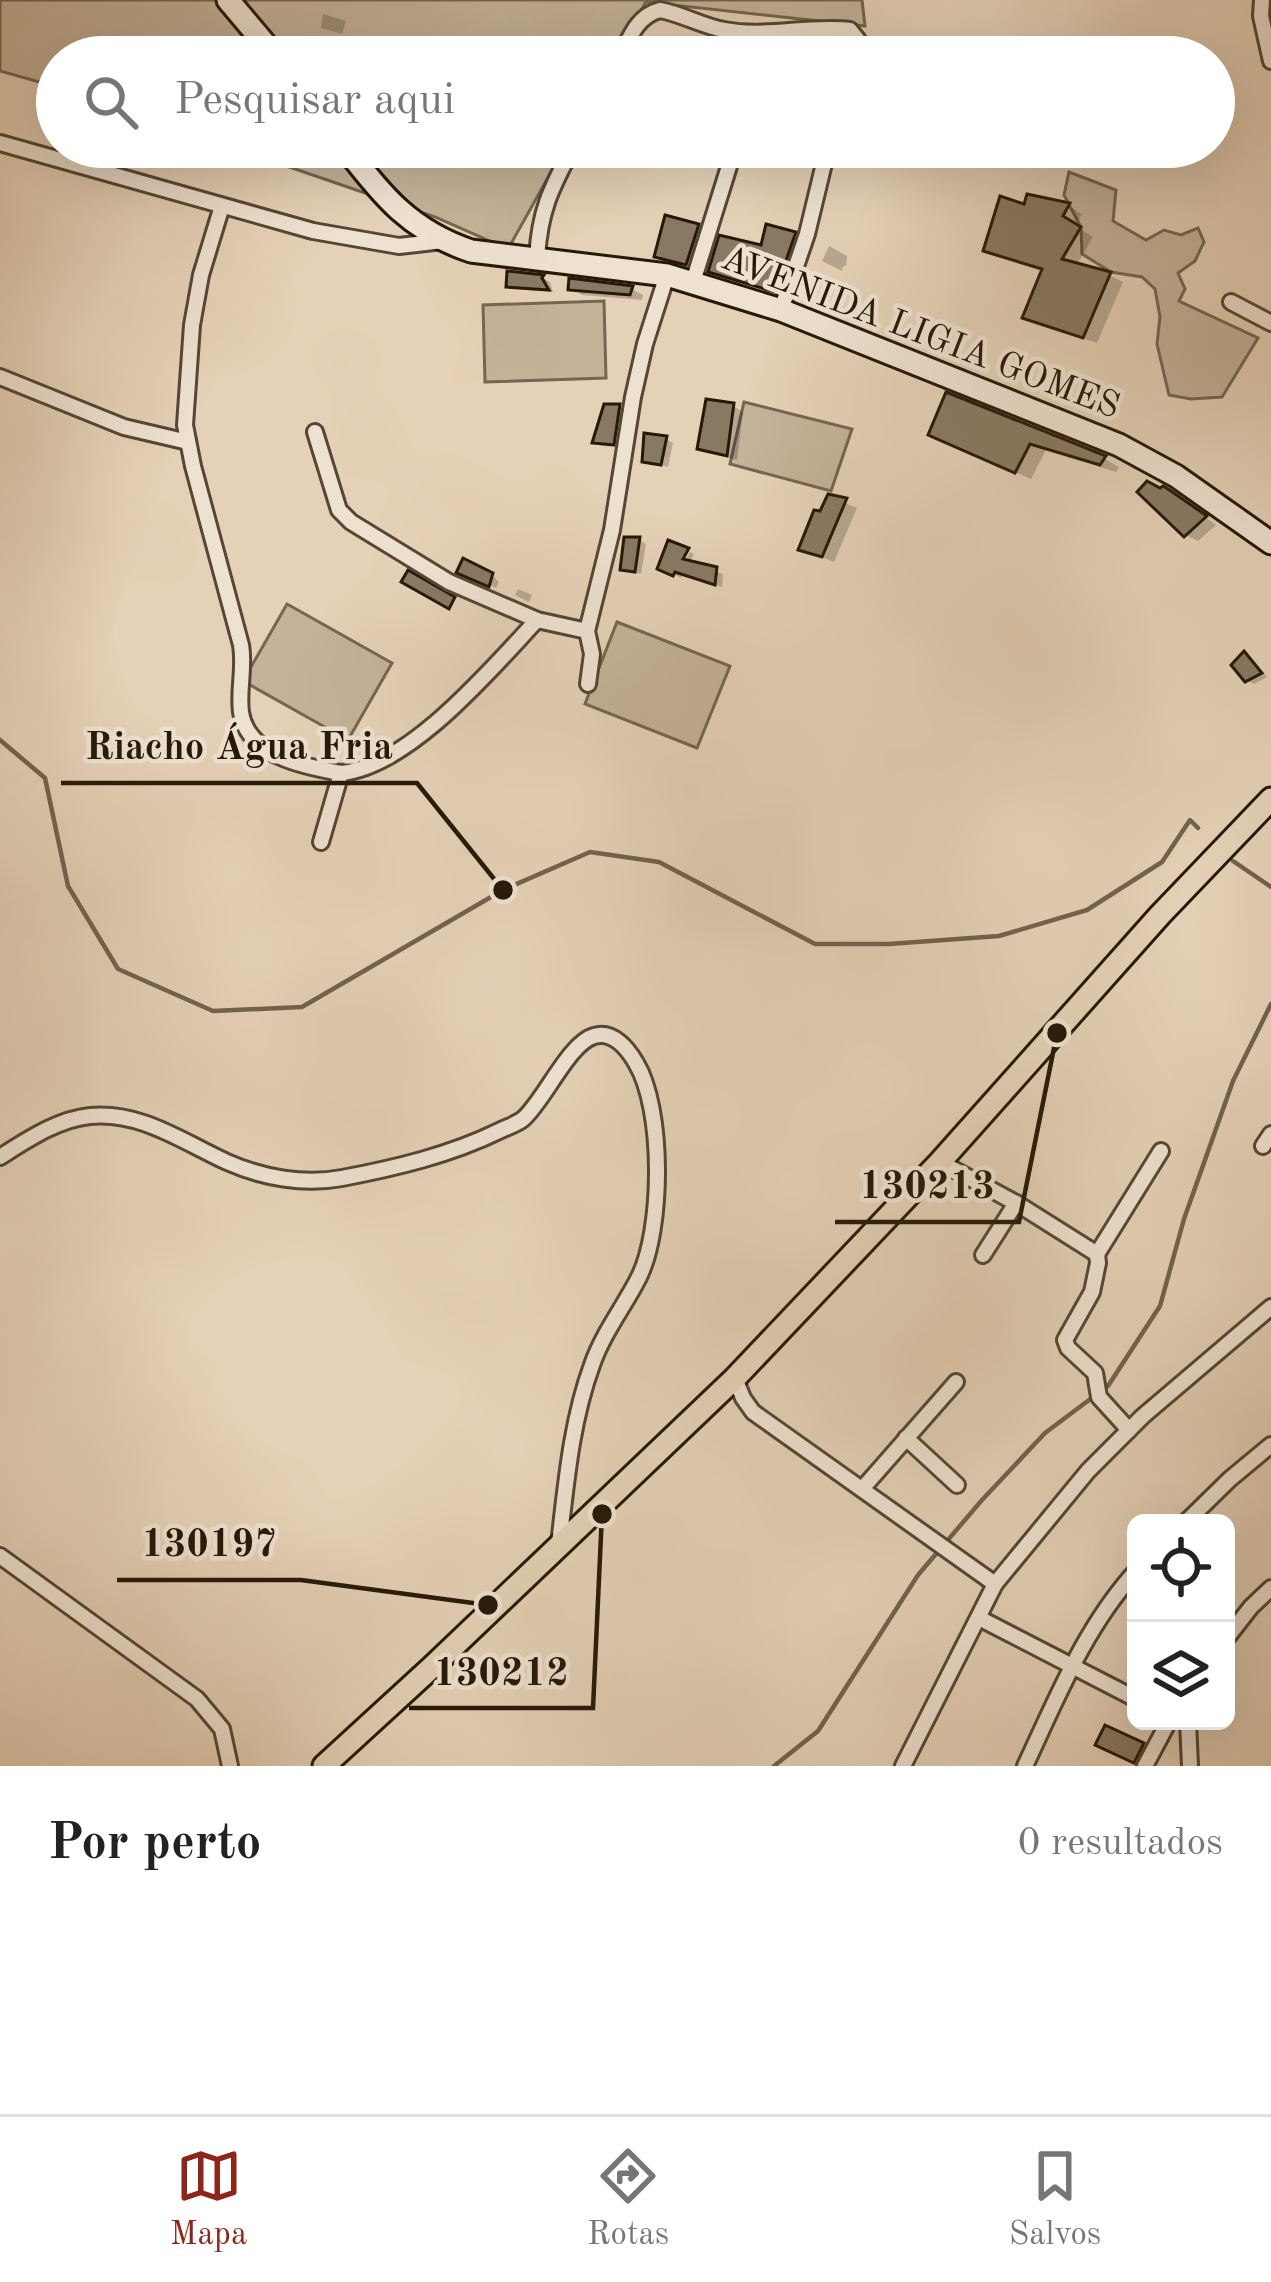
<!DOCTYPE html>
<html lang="pt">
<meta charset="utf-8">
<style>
:root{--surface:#fff;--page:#f6f6f6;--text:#222;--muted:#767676;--line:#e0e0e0;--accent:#8f2418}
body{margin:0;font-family:"Old Standard TT",serif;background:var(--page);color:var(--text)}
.controls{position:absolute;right:36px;bottom:36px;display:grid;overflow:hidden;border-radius:18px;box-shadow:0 12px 48px #0002}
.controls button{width:108px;height:108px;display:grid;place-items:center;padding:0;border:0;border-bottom:3px solid var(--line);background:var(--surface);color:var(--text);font:60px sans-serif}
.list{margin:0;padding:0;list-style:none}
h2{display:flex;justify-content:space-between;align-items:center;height:156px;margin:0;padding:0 48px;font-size:51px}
h2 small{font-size:39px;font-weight:400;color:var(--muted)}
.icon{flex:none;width:66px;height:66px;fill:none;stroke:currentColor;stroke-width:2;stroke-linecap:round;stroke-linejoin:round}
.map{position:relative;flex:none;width:1271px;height:1766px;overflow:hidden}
.search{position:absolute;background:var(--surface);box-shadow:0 12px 48px #0002;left:36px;right:36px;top:36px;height:132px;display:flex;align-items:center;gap:30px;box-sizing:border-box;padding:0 42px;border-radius:66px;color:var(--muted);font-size:45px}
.sheet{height:348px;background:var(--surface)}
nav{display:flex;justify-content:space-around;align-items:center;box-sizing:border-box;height:168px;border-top:3px solid var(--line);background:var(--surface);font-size:33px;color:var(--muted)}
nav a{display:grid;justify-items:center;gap:6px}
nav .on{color:var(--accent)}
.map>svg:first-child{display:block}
</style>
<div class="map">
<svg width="1271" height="1766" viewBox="0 0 1271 1766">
<rect width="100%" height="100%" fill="#e5d1b7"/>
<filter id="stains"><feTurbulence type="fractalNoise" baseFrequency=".00167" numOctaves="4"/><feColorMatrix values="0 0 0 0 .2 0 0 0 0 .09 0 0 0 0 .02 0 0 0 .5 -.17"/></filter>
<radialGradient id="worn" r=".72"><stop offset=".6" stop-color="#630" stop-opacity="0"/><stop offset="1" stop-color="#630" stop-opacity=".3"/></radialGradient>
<g fill="#c4b299" stroke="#746650" stroke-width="3">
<path d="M0 0H862L865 26 646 2 614 57H57V87L0 71Z"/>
<path d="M231 147H565L508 249 435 217Z"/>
<path d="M1069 172 1116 190 1113 221 1146 240 1164 230 1181 235 1198 228 1204 242 1195 261 1178 273 1185 289 1179 301 1258 338 1222 397 1191 399 1169 395 1157 344 1160 317 1155 289 1142 277 1111 272 1082 254 1081 227 1064 195Z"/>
<path d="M604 301 606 378 485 382 483 305Z"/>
<path d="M744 402 852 429 831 491 730 464Z"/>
<path d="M287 604 392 663 348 740 243 681Z"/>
<path d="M617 622 730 666 697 748 585 704Z"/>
</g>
<g fill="#0003">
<path d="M323 14 346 21 342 34 321 28Z"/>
<path d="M1029 197 1068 206 1082 214 1075 226 1093 237 1076 266 1109 275 1123 282 1097 343 1039 324 1026 316 1044 271 1000 257 987 249 1026 208Z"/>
<path d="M667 219 705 231 694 267 657 256Z"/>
<path d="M794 235 804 241 785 296 721 276 763 249Z"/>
<path d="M829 246 847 256 846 266H843L842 271 822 261Z"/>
<path d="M510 274 543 278 550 282 553 292 516 289 509 285Z"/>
<path d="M571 288 632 289 643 295 642 300 582 295Z"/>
<path d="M948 396 1105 459 1119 467 1116 472 1046 450 1031 479 947 442Z"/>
<path d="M733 406 743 412 737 460 711 453 701 447Z"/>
<path d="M606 407H620L626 411 621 447 602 446 596 442Z"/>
<path d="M666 439 673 443 668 467 645 460Z"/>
<path d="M830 497 857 508 834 562 802 549Z"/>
<path d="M1180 499 1216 525 1198 541 1186 535Z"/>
<path d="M640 540 646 544 641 574 624 569Z"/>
<path d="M690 552 694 554 689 563 723 574 722 587 683 573 681 578 661 567 678 573Z"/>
<path d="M467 575H492L499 582 496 588Z"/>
<path d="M518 589 532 595 529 602 515 595Z"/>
<path d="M1244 655 1251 659 1267 677 1254 684 1247 680Z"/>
<path d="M1143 1745 1150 1749 1142 1765 1106 1748Z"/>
</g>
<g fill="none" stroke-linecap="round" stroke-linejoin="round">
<g stroke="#71624e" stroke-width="4.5">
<path d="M0 740 45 778 68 886 118 969 213 1011 302 1007 503 890 590 852 659 862 815 944H889L999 936 1087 910 1162 862 1190 820 1198 828"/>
<path d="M1233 861 1271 887"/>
<path d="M1102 1390 1108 1386 1160 1306 1184 1219 1233 1081 1271 1004"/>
<path d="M774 1766 818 1731 918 1575 982 1500 1045 1433 1093 1397"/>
</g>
</g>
<g fill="#897963" stroke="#251908" stroke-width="3">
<path d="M1027 194 1070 203 1063 216 1081 227 1062 259 1111 272 1083 338 1022 318 1042 269 983 251 1000 196 1024 204Z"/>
<path d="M665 215 699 224 686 265 654 257Z"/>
<path d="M766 224 796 232 775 292 708 272 719 235 761 245Z"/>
<path d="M507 271 544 275 542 278 549 290 506 287Z"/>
<path d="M569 278 633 286 630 295 568 290Z"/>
<path d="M946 392 1106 456 1100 465 1030 444 1015 473 928 435Z"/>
<path d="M706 399 734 403 727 456 697 449Z"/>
<path d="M604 404H620L614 445 592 443Z"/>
<path d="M644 433 667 436 661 465 642 462Z"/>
<path d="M1147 481 1160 488 1163 486 1168 489 1207 516 1184 537 1137 492Z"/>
<path d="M828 494 847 498 822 557 798 550 814 510 820 511Z"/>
<path d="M624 537H640L635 572 620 570Z"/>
<path d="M668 540 689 548 683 559 717 567 715 585 675 572 673 576 657 569Z"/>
<path d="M463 558 493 573 489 587 456 573Z"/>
<path d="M408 570 455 597 449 609 401 582Z"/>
<path d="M1244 651 1262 673 1245 682 1231 665Z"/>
<path d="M1105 1725 1144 1743 1134 1763 1095 1745Z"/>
</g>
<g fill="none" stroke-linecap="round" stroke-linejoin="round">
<g stroke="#554734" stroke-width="20">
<g id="street">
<path d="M1262 0 1261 16 1271 61"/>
<path d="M620 57C630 37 637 16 660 10 682 14 702 26 724 30 766 38 808 25 850 30L858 40 855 57"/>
<path d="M765 57 773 34"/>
<path d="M0 143 313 231 399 246 443 241"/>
<path d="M222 206 201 275 192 325 185 425 193 466 241 645C245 668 238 690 241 712 247 756 306 767 341 773"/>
<path d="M537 260C539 212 551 188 573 147"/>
<path d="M693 282 735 147"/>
<path d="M1231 302 1271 323"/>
<path d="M781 310 807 234 828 147"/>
<path d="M0 377 124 427 188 442"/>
<path d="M315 432 339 510 351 522 449 582 537 620 587 631"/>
<path d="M588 684 592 654 587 631 612 530 633 397 645 344 667 275"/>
<path d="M321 842 341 773C409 767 492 668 537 620"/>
<path d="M1263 1146 1271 1134"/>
<path d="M0 1157C27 1140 58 1119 90 1116 141 1111 183 1142 227 1162 263 1178 304 1185 342 1178 395 1168 450 1155 499 1131 507 1127 517 1124 523 1119 544 1101 569 1043 594 1036 613 1030 628 1049 636 1063 664 1109 663 1229 639 1277 624 1307 603 1333 592 1365 571 1422 566 1485 559 1544"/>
<path d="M940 1162 1016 1203 1097 1254 1161 1151"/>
<path d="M1097 1254 1098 1263 1092 1292 1065 1340 1068 1348 1095 1373 1099 1397 1129 1430"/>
<path d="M983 1255 1016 1203"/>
<path d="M735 1378 743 1398 753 1412 995 1584"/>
<path d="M906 1438 957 1485"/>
<path d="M862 1489 956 1382"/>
<path d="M1185 1523 1230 1479 1271 1445"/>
<path d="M0 1556 197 1699 222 1729 230 1766"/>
<path d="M979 1618 1136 1699"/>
<path d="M1226 1639 1251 1607 1271 1588"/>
<path d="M1188 1721 1190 1766"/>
<path d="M903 1766 995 1584 1088 1471 1143 1416 1271 1307"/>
<path d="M1025 1766C1057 1698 1085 1627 1136 1571"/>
<path d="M1145 1766 1169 1721"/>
</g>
</g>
<g stroke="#251908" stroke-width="27">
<g id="secondary">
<path d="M228 0 276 57"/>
<path d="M345 147C382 196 411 231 471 251L667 275 781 310 1119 445 1176 476 1271 543"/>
</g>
</g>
<g stroke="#251908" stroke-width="27">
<path id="primary" d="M324 1766 432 1667 735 1378 940 1162 1160 915 1271 799"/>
</g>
<use href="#street" stroke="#eee1d0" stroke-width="14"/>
<use href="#secondary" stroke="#eee1d0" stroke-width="21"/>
<use href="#primary" stroke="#e5d1b7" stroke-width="21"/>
</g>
<g text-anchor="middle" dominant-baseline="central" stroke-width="9" stroke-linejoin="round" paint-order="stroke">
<g font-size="36" fill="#251908" stroke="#eee1d0">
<text transform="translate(920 334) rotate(21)">AVENIDA LIGIA GOMES</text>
</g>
</g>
<path fill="none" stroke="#251908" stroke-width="4.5" d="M503 890L417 783H61M1057 1033L1019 1222H835M488 1605L301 1580H117M602 1514L593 1708H409"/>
<g fill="#251908" stroke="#eee1d0" stroke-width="4.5">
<circle cx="503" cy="890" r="12"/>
<circle cx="1057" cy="1033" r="12"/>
<circle cx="488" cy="1605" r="12"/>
<circle cx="602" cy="1514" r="12"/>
</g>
<g font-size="39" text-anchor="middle" font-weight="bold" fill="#251908" stroke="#eee1d0" stroke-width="9" stroke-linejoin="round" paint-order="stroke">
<text x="239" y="759">Riacho Água Fria</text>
<text x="927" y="1198">130213</text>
<text x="209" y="1556">130197</text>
<text x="501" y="1685">130212</text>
</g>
<rect width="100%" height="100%" filter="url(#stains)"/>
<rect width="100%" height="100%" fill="url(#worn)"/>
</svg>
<div class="controls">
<button><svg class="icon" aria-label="locate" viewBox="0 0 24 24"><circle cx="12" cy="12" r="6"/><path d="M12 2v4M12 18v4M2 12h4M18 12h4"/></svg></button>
<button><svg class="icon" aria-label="layers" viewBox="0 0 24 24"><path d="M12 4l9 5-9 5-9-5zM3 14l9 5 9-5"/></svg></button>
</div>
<div class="search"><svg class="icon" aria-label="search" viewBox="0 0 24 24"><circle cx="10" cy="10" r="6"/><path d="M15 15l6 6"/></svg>Pesquisar aqui</div>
</div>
<section class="sheet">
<h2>Por perto<small>0 resultados</small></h2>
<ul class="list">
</ul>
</section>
<nav>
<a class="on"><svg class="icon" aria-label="map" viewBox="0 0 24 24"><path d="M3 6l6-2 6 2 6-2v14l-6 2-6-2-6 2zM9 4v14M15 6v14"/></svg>Mapa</a>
<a><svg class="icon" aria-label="directions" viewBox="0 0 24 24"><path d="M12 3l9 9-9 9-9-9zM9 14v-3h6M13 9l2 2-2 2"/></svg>Rotas</a>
<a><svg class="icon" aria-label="saved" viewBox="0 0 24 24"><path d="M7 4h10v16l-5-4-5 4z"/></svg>Salvos</a>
</nav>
